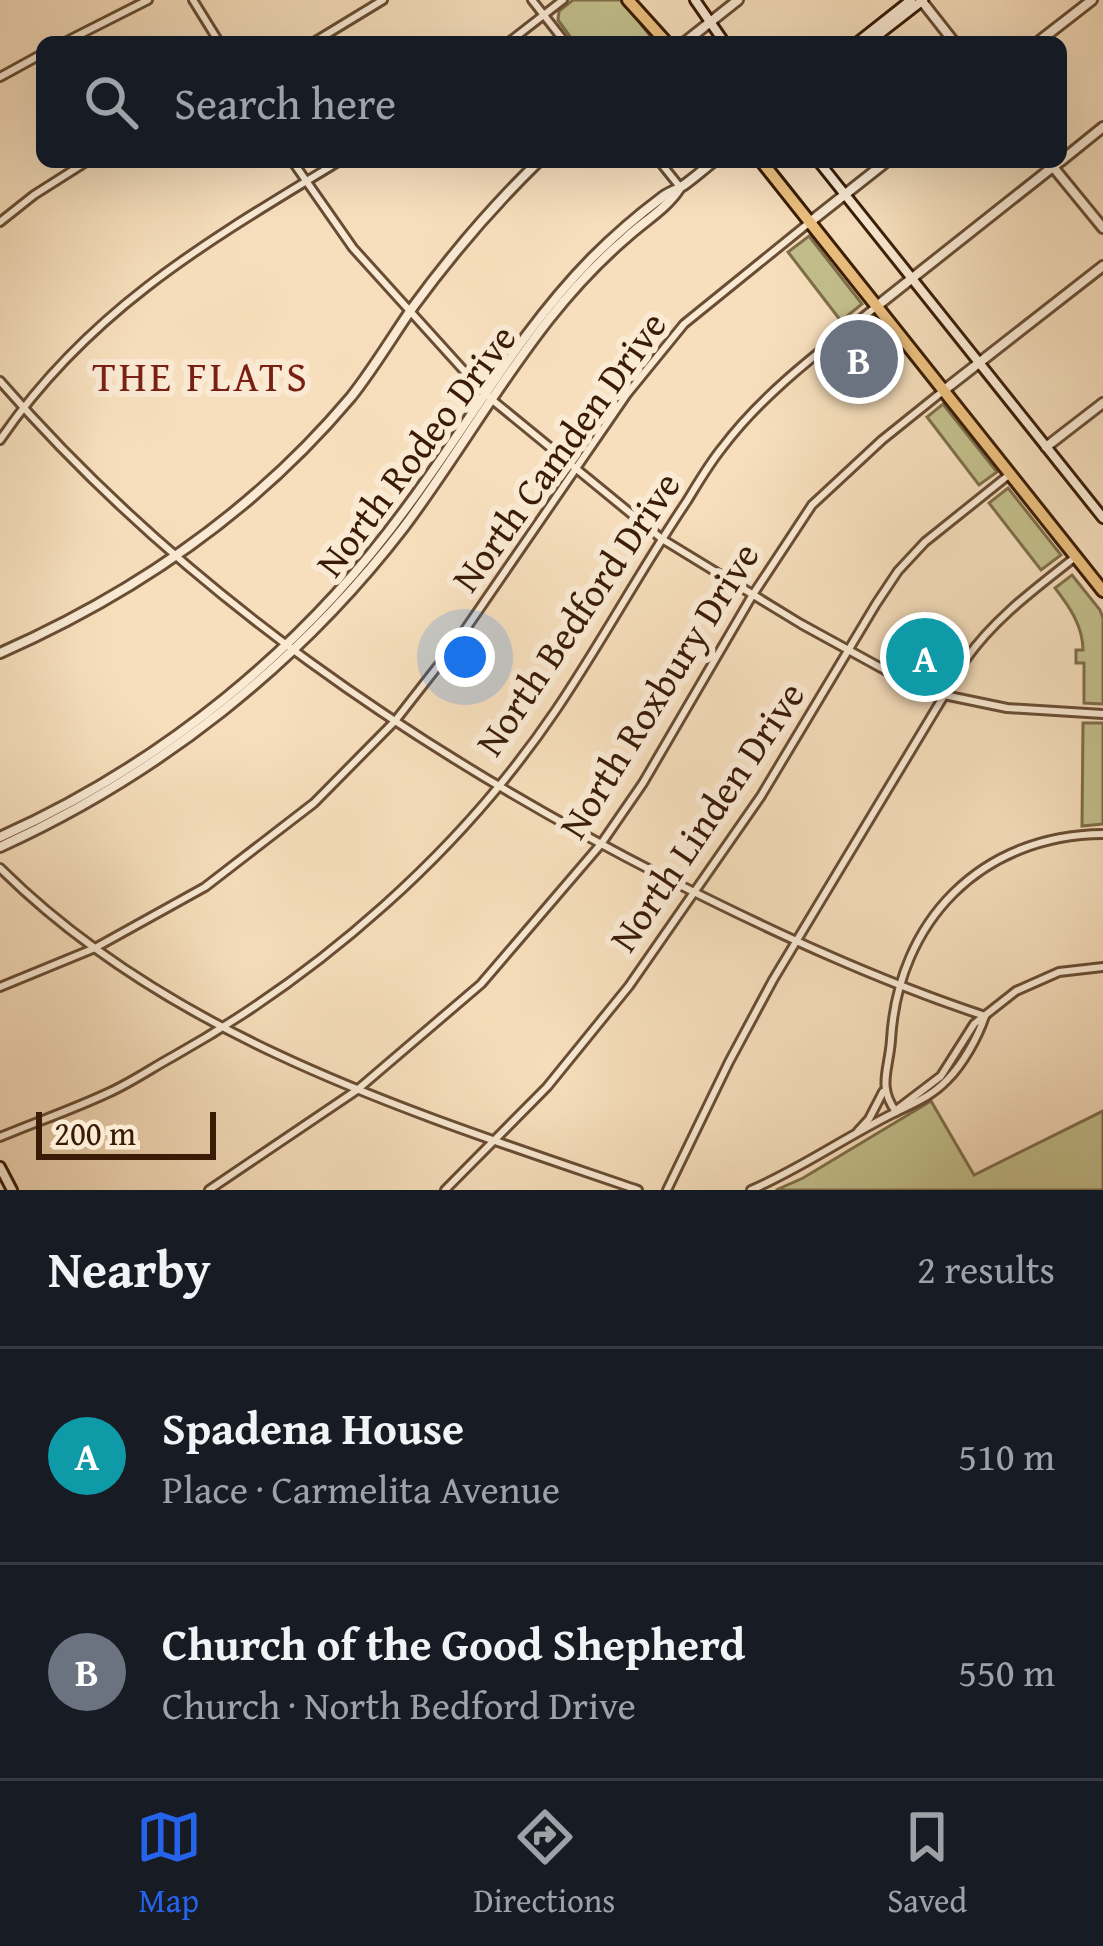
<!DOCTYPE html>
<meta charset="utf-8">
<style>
:root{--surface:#171b24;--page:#242831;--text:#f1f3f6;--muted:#9ea1a6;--line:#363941;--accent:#2563eb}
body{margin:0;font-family:"Gentium Book Plus",serif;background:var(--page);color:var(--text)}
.scale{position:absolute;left:36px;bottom:30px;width:180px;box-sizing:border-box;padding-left:12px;border:6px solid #3a1c06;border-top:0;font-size:33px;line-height:42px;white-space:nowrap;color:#3a1c06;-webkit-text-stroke:9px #faead4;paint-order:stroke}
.you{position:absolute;left:465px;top:657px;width:42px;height:42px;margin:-30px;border:9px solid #fff;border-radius:50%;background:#1a73e8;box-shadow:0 0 0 18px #1a73e833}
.badge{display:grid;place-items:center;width:78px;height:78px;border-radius:50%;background:var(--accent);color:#fff;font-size:39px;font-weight:700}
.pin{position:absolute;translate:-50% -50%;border:6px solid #fff;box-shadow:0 3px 12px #0006}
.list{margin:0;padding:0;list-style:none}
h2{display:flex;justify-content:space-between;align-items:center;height:156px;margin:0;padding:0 48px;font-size:51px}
h2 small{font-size:39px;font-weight:400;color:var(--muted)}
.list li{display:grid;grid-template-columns:78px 1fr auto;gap:36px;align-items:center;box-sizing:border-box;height:216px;padding:0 48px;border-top:3px solid var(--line)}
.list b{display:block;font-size:45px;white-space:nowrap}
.list p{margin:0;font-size:39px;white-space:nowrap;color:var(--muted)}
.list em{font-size:39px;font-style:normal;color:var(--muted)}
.icon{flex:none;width:66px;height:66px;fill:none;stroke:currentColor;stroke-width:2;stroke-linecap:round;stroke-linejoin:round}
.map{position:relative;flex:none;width:1103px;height:1190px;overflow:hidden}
.search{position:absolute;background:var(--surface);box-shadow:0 12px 48px #0002;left:36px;right:36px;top:36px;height:132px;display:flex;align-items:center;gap:30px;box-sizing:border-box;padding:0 42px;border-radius:18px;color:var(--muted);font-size:45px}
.sheet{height:588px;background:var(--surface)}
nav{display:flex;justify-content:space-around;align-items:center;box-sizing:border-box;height:168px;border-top:3px solid var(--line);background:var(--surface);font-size:33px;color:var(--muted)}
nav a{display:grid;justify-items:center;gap:6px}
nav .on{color:var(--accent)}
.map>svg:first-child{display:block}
</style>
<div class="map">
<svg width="1103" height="1190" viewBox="0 0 1103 1190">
<rect width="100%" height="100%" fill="#f7dfbd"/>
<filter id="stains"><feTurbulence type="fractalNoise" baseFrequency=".00167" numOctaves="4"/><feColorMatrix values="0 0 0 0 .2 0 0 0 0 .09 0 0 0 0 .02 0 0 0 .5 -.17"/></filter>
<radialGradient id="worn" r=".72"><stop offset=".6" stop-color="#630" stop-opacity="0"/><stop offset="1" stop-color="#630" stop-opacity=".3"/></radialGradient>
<g fill="#c3c08d" stroke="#7e6e4a" stroke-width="3">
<path d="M573 0H622L655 42H574L558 20 559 11Z"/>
<path d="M809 236 862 304 841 321 788 252Z"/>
<path d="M943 404 997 472 979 485 927 417Z"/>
<path d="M1008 488 1061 555 1041 570 989 503Z"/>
<path d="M1072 575 1100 610 1103 618V704L1084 703V663H1076V650H1083C1083 626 1069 606 1055 588Z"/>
<path d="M1083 723H1103V824L1082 826Z"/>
<path d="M931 1101 974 1175 1103 1111V1190H776L803 1178Z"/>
</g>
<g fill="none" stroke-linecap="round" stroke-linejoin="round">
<g stroke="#694d34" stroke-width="12">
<g id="minor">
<path d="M193 0 219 42"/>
<path d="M532 0 565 42"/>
<path d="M65 42 148 0"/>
<path d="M314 42 383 0"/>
<path d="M509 42 563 0"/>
<path d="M0 77 42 54"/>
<path d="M293 162 353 248 485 394 662 539 801 624 894 675 944 695 1007 708 1103 714"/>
<path d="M660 162 680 187"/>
<path d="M0 222 34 195 86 162"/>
<path d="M0 381C184 593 419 752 668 879 771 931 876 980 985 1016"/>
<path d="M0 440C89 310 206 242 338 162"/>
<path d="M0 868C173 1040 414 1113 638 1190"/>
<path d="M0 987 95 948 205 887 314 803 395 721 456 643 627 394 684 324 810 222"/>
<path d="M899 1108 941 1076 974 1024 1016 991 1059 972 1103 967"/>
<path d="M896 1112C877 1086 889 1070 891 1040 898 921 981 835 1103 834"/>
<path d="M858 1131 869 1119 883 1092"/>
<path d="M0 1137C36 1122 74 1109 110 1092 132 1082 152 1068 174 1056 322 973 460 852 556 710 602 642 641 569 687 501 698 483 709 464 722 448 764 392 823 349 877 306"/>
<path d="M209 1190 357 1090 481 984 601 844 643 783 752 596 812 505 882 440 943 391"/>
<path d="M445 1190 547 1087 629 986 761 796 876 604 898 571 925 542 1010 474"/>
<path d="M667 1190 729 1062 773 980 966 659C995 618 1035 589 1074 558"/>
<path d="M751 1190C800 1169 844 1138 892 1114 912 1104 931 1097 947 1080 963 1064 978 1037 985 1016"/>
</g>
</g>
<g stroke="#694d34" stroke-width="14">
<g id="tertiary">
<path d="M921 0 954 42"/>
<path d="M685 42 738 0"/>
<path d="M1038 42 1092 0"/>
<path d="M1061 161 1103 127"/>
<path d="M1049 162 1103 228"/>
<path d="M810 222 886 162"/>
<path d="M877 306 1059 162"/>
<path d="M943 391 1103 266"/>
<path d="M1046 447 1103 403"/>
<path d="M0 653C134 594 256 510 351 397 374 368 392 337 413 307 451 255 492 207 538 162"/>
<path d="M0 837C161 765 303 650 407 507 469 424 519 332 592 258 613 237 637 216 661 198 668 192 677 190 684 185 694 178 704 169 713 162"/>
<path d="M0 847C158 775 298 665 404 527 455 459 497 385 550 318 573 289 598 262 626 238 643 222 666 209 679 189"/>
</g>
</g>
<g stroke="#3a1c06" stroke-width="14">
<g id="secondary">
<path d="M695 0 724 42"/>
<path d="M858 42 911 0"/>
<path d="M869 42 923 0"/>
<path d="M819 162 1103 518"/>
<path d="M0 1167 12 1190"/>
</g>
</g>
<g stroke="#3a1c06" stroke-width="16">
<g id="primary">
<path d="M628 0 666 42"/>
<path d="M762 162 1103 591"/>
</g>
</g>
<use href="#minor" stroke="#faead4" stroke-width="6"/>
<use href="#tertiary" stroke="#faead4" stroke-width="8"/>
<use href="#secondary" stroke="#faead4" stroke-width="8"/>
<use href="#primary" stroke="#ecc07e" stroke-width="10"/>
</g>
<g text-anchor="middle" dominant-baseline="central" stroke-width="12" stroke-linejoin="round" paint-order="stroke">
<g font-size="39" fill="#3a1c06" stroke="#faead4">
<text transform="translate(415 450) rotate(-53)">North Rodeo Drive</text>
<text transform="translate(558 451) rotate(-54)">North Camden Drive</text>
<text transform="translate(577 613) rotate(-56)">North Bedford Drive</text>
<text transform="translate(658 690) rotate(-58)">North Roxbury Drive</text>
<text transform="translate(706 816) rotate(-56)">North Linden Drive</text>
</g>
<g font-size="42" letter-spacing="3" fill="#7a1f14" stroke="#faead4">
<text x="201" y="375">THE FLATS</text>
</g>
</g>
<rect width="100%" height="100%" filter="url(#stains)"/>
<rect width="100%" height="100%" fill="url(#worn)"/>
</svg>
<div class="scale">200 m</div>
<div class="you"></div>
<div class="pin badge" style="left:925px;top:657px;background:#0f9aa8">A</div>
<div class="pin badge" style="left:859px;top:359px;background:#6b7280">B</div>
<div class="search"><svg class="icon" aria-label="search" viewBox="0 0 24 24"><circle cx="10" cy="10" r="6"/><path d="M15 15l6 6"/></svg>Search here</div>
</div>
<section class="sheet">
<h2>Nearby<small>2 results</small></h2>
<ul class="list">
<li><span class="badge" style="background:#0f9aa8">A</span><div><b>Spadena House</b><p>Place · Carmelita Avenue</p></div><em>510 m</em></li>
<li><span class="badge" style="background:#6b7280">B</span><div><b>Church of the Good Shepherd</b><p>Church · North Bedford Drive</p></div><em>550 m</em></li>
</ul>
</section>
<nav>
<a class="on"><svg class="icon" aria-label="map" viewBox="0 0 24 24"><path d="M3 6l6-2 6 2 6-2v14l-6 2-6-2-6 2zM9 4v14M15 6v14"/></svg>Map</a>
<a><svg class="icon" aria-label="directions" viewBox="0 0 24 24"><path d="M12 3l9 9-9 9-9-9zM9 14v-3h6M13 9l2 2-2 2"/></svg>Directions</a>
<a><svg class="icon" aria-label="saved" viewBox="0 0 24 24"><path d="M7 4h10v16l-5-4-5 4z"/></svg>Saved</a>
</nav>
